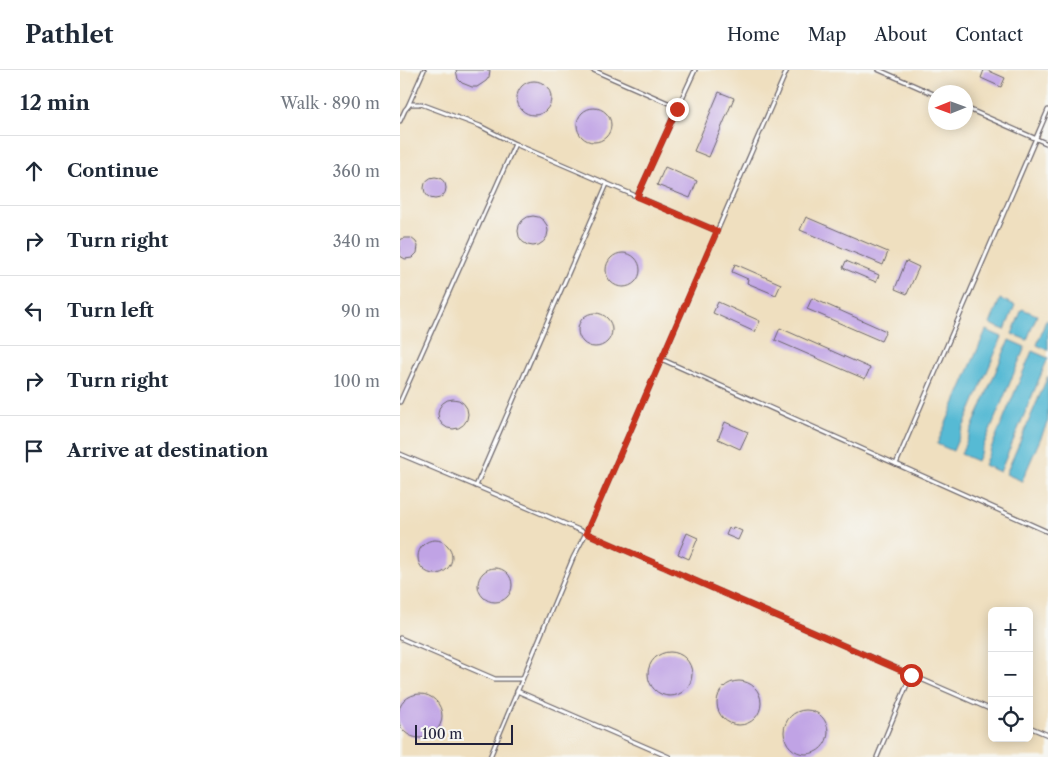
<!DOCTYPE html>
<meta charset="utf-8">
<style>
:root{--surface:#fff;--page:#f6f6f7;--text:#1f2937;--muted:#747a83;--line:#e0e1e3}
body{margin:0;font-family:"Libre Caslon Text",serif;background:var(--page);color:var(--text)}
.controls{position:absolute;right:15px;bottom:15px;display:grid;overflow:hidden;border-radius:8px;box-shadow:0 2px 12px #0003}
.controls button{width:45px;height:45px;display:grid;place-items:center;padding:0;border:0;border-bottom:1px solid var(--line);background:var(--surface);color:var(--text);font:25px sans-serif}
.compass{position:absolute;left:528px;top:15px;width:45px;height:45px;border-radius:50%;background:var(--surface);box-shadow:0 2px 12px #0003;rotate:269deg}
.scale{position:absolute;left:15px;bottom:12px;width:98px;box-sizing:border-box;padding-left:5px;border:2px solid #22223b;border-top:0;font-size:14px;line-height:18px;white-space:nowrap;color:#22223b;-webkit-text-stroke:4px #f6f6f2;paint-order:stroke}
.stop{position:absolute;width:15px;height:15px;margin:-11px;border:4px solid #c8321e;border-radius:50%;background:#fff}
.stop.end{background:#c8321e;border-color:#fff;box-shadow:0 1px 5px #0008}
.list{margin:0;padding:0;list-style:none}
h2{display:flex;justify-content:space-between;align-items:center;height:65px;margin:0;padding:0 20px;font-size:21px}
h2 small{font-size:16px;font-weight:400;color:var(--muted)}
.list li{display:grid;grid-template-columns:32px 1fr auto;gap:15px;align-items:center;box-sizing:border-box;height:70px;padding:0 20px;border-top:1px solid var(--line)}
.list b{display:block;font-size:19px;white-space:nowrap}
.list em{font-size:16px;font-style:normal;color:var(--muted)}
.icon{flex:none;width:28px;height:28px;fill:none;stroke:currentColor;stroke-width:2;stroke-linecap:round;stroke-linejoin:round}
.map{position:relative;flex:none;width:648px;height:687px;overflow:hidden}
header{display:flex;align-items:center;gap:30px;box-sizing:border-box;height:70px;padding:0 25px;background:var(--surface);border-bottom:1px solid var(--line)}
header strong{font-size:24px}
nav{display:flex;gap:28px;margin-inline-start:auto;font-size:18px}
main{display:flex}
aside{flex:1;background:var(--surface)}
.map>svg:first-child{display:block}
</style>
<header>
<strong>Pathlet</strong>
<nav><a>Home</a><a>Map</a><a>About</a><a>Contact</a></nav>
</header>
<main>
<aside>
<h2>12 min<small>Walk · 890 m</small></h2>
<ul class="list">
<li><svg class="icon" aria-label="ahead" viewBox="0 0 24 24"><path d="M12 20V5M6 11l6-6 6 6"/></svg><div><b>Continue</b></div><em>360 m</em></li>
<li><svg class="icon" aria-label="right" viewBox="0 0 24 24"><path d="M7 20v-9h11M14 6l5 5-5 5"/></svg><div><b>Turn right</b></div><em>340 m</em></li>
<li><svg class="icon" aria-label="left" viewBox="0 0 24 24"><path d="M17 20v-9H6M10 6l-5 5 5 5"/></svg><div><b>Turn left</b></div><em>90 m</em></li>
<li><svg class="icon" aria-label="right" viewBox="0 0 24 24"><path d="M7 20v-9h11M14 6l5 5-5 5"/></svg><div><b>Turn right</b></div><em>100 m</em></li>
<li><svg class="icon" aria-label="arrive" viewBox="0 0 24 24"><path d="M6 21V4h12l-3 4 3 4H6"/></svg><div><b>Arrive at destination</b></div></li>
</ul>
</aside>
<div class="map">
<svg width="648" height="687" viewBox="0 0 648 687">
<rect width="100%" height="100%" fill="#f6f6f2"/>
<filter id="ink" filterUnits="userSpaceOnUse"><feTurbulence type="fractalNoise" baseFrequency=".02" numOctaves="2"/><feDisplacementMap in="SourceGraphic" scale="10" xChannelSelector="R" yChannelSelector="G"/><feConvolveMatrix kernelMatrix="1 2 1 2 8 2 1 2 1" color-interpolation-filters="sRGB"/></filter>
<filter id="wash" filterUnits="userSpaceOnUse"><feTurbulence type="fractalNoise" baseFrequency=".0096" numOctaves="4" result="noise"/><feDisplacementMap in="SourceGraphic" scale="20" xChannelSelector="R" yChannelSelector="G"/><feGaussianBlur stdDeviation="1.12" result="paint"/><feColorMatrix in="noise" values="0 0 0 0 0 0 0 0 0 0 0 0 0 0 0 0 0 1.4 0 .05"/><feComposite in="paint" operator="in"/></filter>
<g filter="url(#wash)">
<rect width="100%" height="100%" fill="#efdfbf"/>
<g fill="#56bad4" stroke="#3c6e88">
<path d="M600 229 615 235 605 260 590 254Z"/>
<path d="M622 239 637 245 627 270 612 264Z"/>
<path d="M646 250 648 251V280L637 275Z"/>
<path d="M586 260 602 267 553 381 537 374Z"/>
<path d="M609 270 625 277 577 391 561 384Z"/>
<path d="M632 281 648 288 600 402 584 395Z"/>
<path d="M648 306V351L622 411 606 404Z"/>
</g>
<g id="blocks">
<g fill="#c0a3e5">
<path d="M56 0H90L89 7 86 11 77 17H72L62 13 58 9Z"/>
<path d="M584 0H587L605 8 601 17 581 8Z"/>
<circle cx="134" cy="28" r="17"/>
<path d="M319 22 334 28 309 87 294 81Z"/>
<circle cx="194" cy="55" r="17"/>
<path d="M265 97 297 111 290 128 257 115Z"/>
<circle cx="35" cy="118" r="11"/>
<circle cx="133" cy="161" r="15"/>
<path d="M406 147 488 182 483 195 400 160Z"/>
<path d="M4 168H11L16 172 18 176 17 183 12 188 5 189 0 186V170Z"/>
<circle cx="223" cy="200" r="17"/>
<path d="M446 191 479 205 476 212 443 198Z"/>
<path d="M506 191 519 197 507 224 495 219Z"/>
<path d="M335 194 381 214 376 225 347 213 348 209 332 202Z"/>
<path d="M412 228 486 261 481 271 407 239Z"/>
<path d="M318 232 360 251 355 262 313 243Z"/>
<circle cx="195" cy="260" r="17"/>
<path d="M380 258 470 298 465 309 375 270Z"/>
<circle cx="53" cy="344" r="15"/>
<path d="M325 352 348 362 340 379 318 369Z"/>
<path d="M333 457 342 461 338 470 326 465 329 458 332 460Z"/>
<path d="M287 463 298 468 289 489 278 484Z"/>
<circle cx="35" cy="487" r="17"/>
<circle cx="95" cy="515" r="17"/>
<circle cx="270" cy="604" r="22"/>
<circle cx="339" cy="633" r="22"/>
<circle cx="20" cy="646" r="22"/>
<circle cx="406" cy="662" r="22"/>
</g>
</g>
</g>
<g filter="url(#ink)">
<use href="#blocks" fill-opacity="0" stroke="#6a6469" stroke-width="1"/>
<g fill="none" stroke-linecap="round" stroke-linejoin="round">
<g stroke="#6a6469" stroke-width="5.5">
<g id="service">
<path d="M193 0 275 36 277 39 237 127"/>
<path d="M479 0 536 25"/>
<path d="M8 36 24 0"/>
<path d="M566 38 648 74"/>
<path d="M277 39 295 0"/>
<path d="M0 51 5 40 10 34H21L80 56 115 74 0 332"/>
<path d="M115 74 317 161"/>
<path d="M261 289 648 462"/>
<path d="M0 384 140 443 592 640"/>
<path d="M496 394 648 40"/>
<path d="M76 416 207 114"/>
<path d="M0 568 95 609H122"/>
<path d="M117 621 269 687"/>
<path d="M629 657 648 665"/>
<path d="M90 687 173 488 186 463 387 0"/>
<path d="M477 687 511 605"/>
</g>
</g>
<use href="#service" stroke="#fff" stroke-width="3"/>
</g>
</g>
<g fill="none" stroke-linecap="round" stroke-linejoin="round" filter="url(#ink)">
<path stroke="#c8321e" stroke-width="6" d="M277 39 237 127 317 161 186 463 511 605"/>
</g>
</svg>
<div class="controls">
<button>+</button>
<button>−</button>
<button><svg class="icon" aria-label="locate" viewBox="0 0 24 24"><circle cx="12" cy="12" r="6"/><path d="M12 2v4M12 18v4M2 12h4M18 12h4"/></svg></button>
</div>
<svg class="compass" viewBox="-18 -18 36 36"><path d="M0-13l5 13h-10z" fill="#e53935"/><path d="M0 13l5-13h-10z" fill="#747a83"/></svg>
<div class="scale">100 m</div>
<div class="stop" style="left:511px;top:605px"></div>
<div class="stop end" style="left:277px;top:39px"></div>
</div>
</main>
